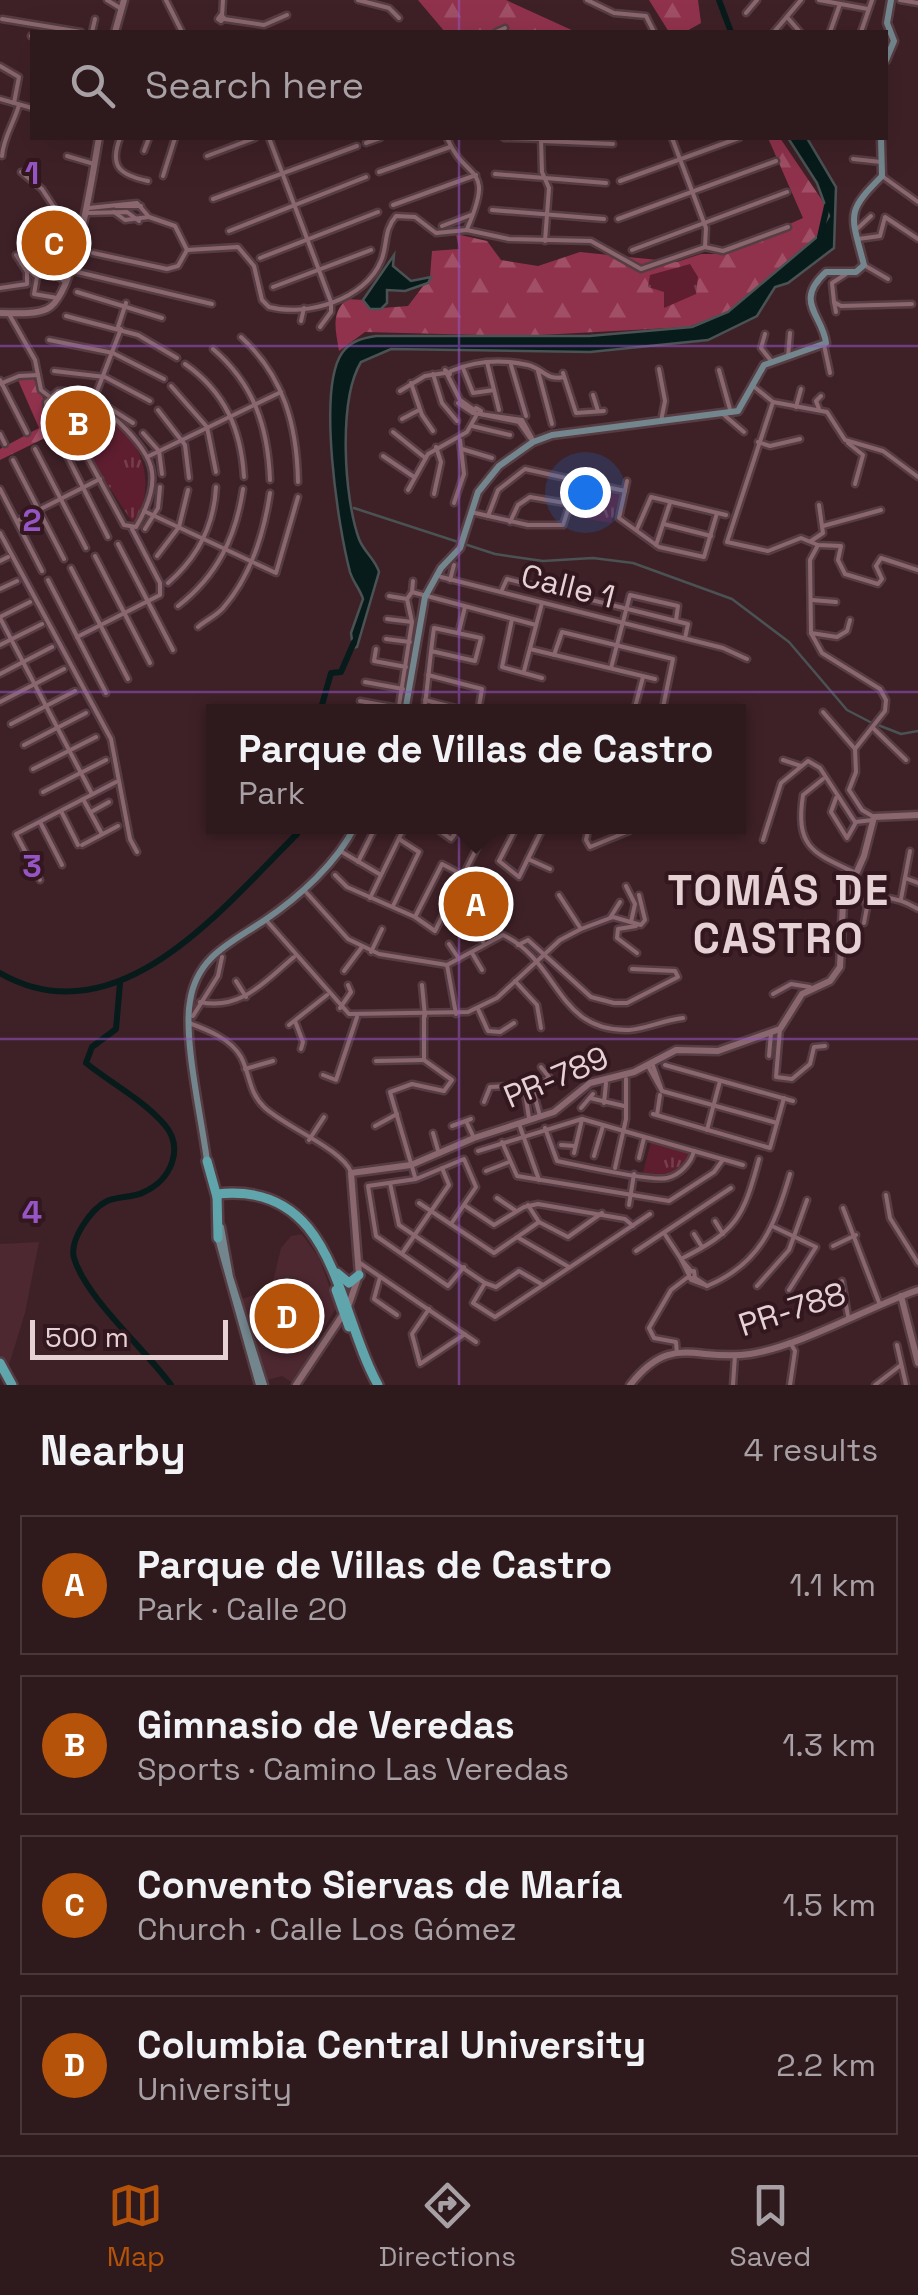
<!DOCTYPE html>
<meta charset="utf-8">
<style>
:root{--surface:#2e191d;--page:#362226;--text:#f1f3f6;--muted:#a7a0a4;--line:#49383b;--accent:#b45309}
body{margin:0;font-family:"Space Grotesk",sans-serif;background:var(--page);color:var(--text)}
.scale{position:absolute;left:30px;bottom:25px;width:198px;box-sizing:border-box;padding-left:10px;border:5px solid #e6d1d5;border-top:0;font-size:28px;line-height:35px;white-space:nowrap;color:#e6d1d5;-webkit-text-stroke:8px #33171e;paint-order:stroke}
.you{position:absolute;left:585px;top:492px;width:35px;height:35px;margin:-25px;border:8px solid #fff;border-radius:50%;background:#1a73e8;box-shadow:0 0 0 15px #1a73e833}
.badge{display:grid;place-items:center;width:65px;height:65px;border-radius:50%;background:var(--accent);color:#fff;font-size:32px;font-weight:700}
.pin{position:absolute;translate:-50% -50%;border:5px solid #fff;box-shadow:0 2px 10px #0006}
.popup{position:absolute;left:206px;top:704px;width:540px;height:130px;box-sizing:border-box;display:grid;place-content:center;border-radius:0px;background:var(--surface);filter:drop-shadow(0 2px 8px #0005);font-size:32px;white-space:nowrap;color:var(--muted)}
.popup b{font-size:38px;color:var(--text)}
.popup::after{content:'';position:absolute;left:50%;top:100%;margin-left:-20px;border:20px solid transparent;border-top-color:var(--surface)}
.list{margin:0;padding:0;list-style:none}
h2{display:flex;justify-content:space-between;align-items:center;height:130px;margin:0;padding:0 40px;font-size:42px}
h2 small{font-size:32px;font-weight:400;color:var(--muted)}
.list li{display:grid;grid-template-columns:65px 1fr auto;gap:30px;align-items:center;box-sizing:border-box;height:140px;margin:0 20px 20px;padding:0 20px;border:2px solid var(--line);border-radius:0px}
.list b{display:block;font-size:38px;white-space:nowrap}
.list p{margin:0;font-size:32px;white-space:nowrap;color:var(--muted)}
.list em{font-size:32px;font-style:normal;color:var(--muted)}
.icon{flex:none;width:55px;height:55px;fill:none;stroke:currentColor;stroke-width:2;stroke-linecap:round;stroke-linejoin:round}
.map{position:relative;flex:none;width:918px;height:1385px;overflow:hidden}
.search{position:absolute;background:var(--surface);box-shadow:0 10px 40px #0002;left:30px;right:30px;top:30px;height:110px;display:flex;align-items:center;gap:25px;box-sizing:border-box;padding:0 35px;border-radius:0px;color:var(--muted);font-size:38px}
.sheet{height:770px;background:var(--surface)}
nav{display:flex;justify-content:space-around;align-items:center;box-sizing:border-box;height:140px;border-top:2px solid var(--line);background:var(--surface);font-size:28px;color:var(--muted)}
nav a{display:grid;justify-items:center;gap:5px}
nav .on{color:var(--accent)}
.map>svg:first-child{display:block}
</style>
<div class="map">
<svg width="918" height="1385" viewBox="0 0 918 1385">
<defs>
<pattern id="forest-firs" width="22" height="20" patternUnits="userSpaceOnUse" patternTransform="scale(2.5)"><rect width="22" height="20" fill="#91324d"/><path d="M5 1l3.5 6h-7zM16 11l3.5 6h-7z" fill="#a04f66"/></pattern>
<pattern id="park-tufts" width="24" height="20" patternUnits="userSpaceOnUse" patternTransform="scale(2.5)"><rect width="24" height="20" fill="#5e1e30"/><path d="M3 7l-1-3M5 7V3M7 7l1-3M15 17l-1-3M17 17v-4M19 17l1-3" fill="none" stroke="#753e4d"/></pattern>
</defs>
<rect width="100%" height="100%" fill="#3e2127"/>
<g fill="#4d2831">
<path d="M302 1234 319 1258 337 1306 293 1383 282 1376 264 1381 238 1300 271 1290 281 1248 291 1236Z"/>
<path d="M39 1242 25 1313 8 1368 0 1355V1244Z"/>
</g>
<g fill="url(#forest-firs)">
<path d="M418 0H506L576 32H445Z"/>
<path d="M649 0H698L701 23 685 32H669Z"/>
<path d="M768 138H780L826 206 821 237 728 312 688 327 522 336 365 332 339 351C336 331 330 314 347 299L363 300 370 309 408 306 430 277 432 251 459 249 456 234 487 241 501 260 538 266 580 252 677 262 701 254H722L803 218Z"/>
<path d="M33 377 44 400 43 425 55 433 0 460V449L39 428 18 380Z"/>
</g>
<g fill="url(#park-tufts)">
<path d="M690 264 698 277 696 294 664 308V292L648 287 650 275Z"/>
<path d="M65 392C121 406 169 470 133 523L83 447 48 419 50 401Z"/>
<path d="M589 486 622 493 611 523 582 518Z"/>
<path d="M651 1142 690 1153 689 1159 666 1176 643 1173Z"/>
</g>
<g fill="#071b1b" stroke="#4a5253" stroke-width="2.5">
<path d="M788 138H807L836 187 834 248 788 283 775 287 757 316 708 340 590 352 391 349 361 362C338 400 344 498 359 539 364 552 375 559 379 572L357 647 353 648 351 633 363 599C360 589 353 582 350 572 338 527 317 389 342 353 350 341 363 338 376 336H589L692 327 728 312 817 237 829 216 817 183Z"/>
<path d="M394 255 393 266 411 281 431 277 428 283 405 291 387 290V303L381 309H370L363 300Z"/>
</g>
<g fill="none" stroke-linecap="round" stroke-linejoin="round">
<g stroke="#4a5253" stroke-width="2.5">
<path d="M354 508 495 554 543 561 593 558 633 563 732 599 789 642 847 710 872 723"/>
<path d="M878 725 901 734 918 731"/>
</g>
<g stroke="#071b1b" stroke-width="6">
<path d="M719 0 731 32"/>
<path d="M820 237 827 206"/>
<path d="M320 712 331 673 341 672 354 642"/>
<path d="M0 973C118 1041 223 907 297 834L298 826"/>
<path d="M120 983 116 1029 92 1047 86 1063C112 1084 142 1099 164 1124 185 1148 171 1180 144 1192 133 1198 118 1196 107 1201 91 1209 69 1240 74 1258 86 1298 145 1349 171 1385"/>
</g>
<g stroke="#563d43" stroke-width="9">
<g id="minor">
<path d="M107 0 120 8"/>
<path d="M166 0 182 32"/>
<path d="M358 0 389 8 399 18"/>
<path d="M587 0 614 13 646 16 654 32"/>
<path d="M819 0 868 9"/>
<path d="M900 0 918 3"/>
<path d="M746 13 757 0"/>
<path d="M221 15 224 18 221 21 218 19Z"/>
<path d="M222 16 223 0"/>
<path d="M787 17 800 32"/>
<path d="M2 19 81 32"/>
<path d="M224 19 264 25 287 15"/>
<path d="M92 32 95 19"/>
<path d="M496 32 505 28"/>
<path d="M774 32 801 0"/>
<path d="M830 32 840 4"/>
<path d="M861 32 872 0"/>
<path d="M31 36 32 35"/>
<path d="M0 66 19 77 14 103"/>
<path d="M0 99 32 108"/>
<path d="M120 138C109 167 120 175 148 181"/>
<path d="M269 138 331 302"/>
<path d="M447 138C466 183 496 163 467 229"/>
<path d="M504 138 542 139"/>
<path d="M541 138 542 172 549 188 545 241"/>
<path d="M672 138 706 228 705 247"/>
<path d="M543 141 613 144"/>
<path d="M366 143 380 138"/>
<path d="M144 151 149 138"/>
<path d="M2 156C3 138 14 123 19 105"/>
<path d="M67 156 94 164"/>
<path d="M207 156 255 138"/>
<path d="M853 159 881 162"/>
<path d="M21 172 42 189 78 244"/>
<path d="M379 172 450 147"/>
<path d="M495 174 606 183"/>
<path d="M163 176 175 138"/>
<path d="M882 176 918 202"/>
<path d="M620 181 739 138"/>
<path d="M213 199 357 146"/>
<path d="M393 205 476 175"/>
<path d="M116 206H141"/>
<path d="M89 208 137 203 149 217 175 226 187 250"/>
<path d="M492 210 604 219"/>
<path d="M114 212 125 220 149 217"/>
<path d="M87 213 127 212 139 221"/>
<path d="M618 219 776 161"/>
<path d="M442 226 471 215"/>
<path d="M857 229 871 216"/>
<path d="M229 231 366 177"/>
<path d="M858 239 880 236 885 217 918 239"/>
<path d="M705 247 723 251 788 227"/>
<path d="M187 250 238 247 254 266 262 300 269 307C306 317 365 300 381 261 388 245 383 231 396 216L415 217 436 233 467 230 509 239 591 241 641 269 705 247"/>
<path d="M632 250 787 192"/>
<path d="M93 253 167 269 178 266 187 250"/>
<path d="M260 258 378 212"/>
<path d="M21 263 37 277 34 294 57 298"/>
<path d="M864 265 888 279"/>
<path d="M69 270 212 304"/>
<path d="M59 271 57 276 64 281"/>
<path d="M846 274 832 283 834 302 841 306 912 304"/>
<path d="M273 287 371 250"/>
<path d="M0 288 27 284V272L16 255"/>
<path d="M77 292 162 318"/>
<path d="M834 302 836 312"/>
<path d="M9 314 35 360 41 390 50 397"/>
<path d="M66 316 138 335 177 358"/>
<path d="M301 321 304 308"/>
<path d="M118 327 126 303"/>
<path d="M320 327 331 312V302"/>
<path d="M765 334 761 348 772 362"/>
<path d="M241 337C284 376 297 426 298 482"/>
<path d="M49 340 113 353 164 379"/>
<path d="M824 345 830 373"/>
<path d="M213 349C254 384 268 427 270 480"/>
<path d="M788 357 790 333"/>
<path d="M487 362 499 410"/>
<path d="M185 364C225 392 241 429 244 477"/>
<path d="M511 365 526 416"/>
<path d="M463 368 473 393 494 390"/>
<path d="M659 369 665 401 661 421"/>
<path d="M719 370 731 413"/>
<path d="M54 371 105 377 150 401"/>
<path d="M451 371C475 361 502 359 528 365 544 369 546 381 564 377"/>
<path d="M538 371 552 424"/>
<path d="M563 373 576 413 604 411"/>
<path d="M433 374 442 403 457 421"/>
<path d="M450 374 445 370 460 400 474 410"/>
<path d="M0 380 27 433"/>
<path d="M411 383 422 415 433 431"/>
<path d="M0 384 19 376 38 375"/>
<path d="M752 385 773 402 827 412 845 440 883 451 918 477"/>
<path d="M171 386 207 427 216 472"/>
<path d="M58 391C86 386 144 439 151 467 156 486 146 510 136 527L124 525 83 449 48 420 46 402Z"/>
<path d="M400 391 425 376 445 373"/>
<path d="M593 395 598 411"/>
<path d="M773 402 727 542 768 551 801 538 818 545 841 546 838 560 845 574 878 584 882 579 876 566 881 558 918 570"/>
<path d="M458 403 473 413"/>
<path d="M92 404 121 329"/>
<path d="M103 404 133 423"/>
<path d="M796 407 801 389"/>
<path d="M819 409 816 401 821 396"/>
<path d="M158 410 185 445 189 478"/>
<path d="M481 411 476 408 473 413 522 420 533 440"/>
<path d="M480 414 519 422 533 442"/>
<path d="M724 415 744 432"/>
<path d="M402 419 419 410"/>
<path d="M472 426 510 435"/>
<path d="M393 432 424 457"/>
<path d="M143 433 159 451 162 474"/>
<path d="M0 434 5 444"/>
<path d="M60 442 108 537"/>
<path d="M758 442 770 446 800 439"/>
<path d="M848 443 863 455 855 484"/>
<path d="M35 449 86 548"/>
<path d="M462 449 492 458"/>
<path d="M383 456 414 477"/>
<path d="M147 457 281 392"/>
<path d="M13 460 64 559"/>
<path d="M627 481 619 518 659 547 704 557 717 513"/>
<path d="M0 489 42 571"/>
<path d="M408 490 428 454 467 432 476 416"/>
<path d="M434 494 441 462 436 447"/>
<path d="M454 503 464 474 460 440"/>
<path d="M144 511 276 573 298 497"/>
<path d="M471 512 528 525H563L577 482"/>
<path d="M488 516 498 490 525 469 625 491"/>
<path d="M17 521 100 479"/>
<path d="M510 522 518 505 530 497 571 504"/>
<path d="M664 524 711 536"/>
<path d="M823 526 881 510"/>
<path d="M145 529 158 508 160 487"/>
<path d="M637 529 651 497 726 515"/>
<path d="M0 533 111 739 130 839 137 852"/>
<path d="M811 541 823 533 819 505"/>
<path d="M118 544 173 650"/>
<path d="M656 545 670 503"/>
<path d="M818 545 810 560 811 633 822 653 880 689 886 700 885 711 855 749 856 772 849 790 862 810 874 817"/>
<path d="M95 556 150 663"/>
<path d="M157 556 179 527 188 490"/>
<path d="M0 561 8 557"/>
<path d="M71 568 128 679"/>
<path d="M441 577 723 648 747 659"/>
<path d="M48 580 106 693"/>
<path d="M450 580 454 565"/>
<path d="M168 583C197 558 214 525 216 487"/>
<path d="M0 589 17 581"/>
<path d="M412 592 413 581"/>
<path d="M501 592 507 579 676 621 688 624 685 638"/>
<path d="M389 596 407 599"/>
<path d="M812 600 836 602"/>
<path d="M178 606C217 576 236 537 243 489"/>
<path d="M0 617 30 602"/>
<path d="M0 618 92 794"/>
<path d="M387 619 412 622"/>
<path d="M512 619 502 667 542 678"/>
<path d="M198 627C206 620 216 616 223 608 250 577 264 533 270 493"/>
<path d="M459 631 465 607"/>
<path d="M811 633 837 637 847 631 850 620"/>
<path d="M77 637 160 595V583L132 529"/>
<path d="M386 639 410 642"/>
<path d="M0 645 42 624"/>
<path d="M376 649 374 661 406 667"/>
<path d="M530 649 655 679"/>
<path d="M554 655 562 632 673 659 662 712"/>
<path d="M611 668 630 595 678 606 676 620"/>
<path d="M524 671 542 603"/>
<path d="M0 674 52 647"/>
<path d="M428 675 482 689 478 712"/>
<path d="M365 682 403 689"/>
<path d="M425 700 472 712"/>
<path d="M360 701 399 708"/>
<path d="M0 702 64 669"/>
<path d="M562 710 563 712"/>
<path d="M586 711 587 712"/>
<path d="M634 711 643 677"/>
<path d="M398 712 412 622 407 599 412 592 536 625"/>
<path d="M424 712C428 684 430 656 434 628L481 638 475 661 431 651"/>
<path d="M823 712 855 749"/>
<path d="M11 724 75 691"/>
<path d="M873 728 906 760"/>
<path d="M24 745 86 713"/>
<path d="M783 760 801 766"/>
<path d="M33 769 96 737"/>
<path d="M823 779 803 795C795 848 813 853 856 873"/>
<path d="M43 792 106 760"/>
<path d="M836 798 831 812 847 838 855 824"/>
<path d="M83 799 102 834"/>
<path d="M61 811 78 845"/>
<path d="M91 812 109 802"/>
<path d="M40 822 62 865"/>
<path d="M433 826 451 839 461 826"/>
<path d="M517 826 499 861 519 877 544 826"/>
<path d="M589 826 586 840 590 847 629 831V826"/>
<path d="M763 840 781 783 808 761 820 768 855 822 873 820"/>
<path d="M82 845 118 826"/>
<path d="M342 852 381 875"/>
<path d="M528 859 550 869"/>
<path d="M358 862 376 826"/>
<path d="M335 875 347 887 415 917 435 931 488 826"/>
<path d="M905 878 918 883"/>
<path d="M40 880 16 834 116 782"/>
<path d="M626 886 635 904 631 922"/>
<path d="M305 891 348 939 379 954 447 965 503 935C560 962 556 1032 629 1030 646 1029 664 1020 683 1018"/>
<path d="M559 895 581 929"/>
<path d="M370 898 405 826"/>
<path d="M863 898 867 907 864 923"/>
<path d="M901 899 910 851"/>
<path d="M843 903C873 897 890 892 918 909"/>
<path d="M393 906 419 852 399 839"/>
<path d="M415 917 442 864 503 896"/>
<path d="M610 918 620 902"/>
<path d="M266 920 349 1014 468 1012 497 998 560 940 581 929 613 917 641 925 645 920 639 895"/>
<path d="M474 923 483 942"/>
<path d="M636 926 618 929 617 938 637 953"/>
<path d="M449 944 459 959"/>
<path d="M518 945 528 940 591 997 614 1003H627L678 977 675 971 632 969"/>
<path d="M371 952 382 929"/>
<path d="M472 953 482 970"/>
<path d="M447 965 456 1014"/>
<path d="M344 971 362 947"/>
<path d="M236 981 246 997"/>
<path d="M515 981 537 1005 541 1028"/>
<path d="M422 985 425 1016"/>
<path d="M773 994 791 984 810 987"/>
<path d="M200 1002C241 1011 265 981 294 957"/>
<path d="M340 1008 351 992 348 985"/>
<path d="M478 1009 488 1031 500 1032 514 1023"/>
<path d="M193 1016 218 976 222 957"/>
<path d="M295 1021 303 1042 301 1049"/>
<path d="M189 1023C208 1030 231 1039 241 1057 250 1074 249 1093 264 1107 285 1127 342 1149 351 1172"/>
<path d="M289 1025 327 995"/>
<path d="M780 1029 776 1077 792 1079 810 1064 814 1047 825 1046"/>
<path d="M769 1056 771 1033"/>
<path d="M376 1061 424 1060"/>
<path d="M652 1063 662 1091"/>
<path d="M665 1065 793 1101"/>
<path d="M648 1066 662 1091 777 1123"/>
<path d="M245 1069 273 1061"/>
<path d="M323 1075 336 1080 357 1017"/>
<path d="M525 1093 529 1118"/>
<path d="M532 1093 549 1077 541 1067"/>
<path d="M590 1098 624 1106"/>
<path d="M484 1102 490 1087 511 1086 534 1094 540 1116"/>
<path d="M604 1103 606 1083"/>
<path d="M581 1108 593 1094"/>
<path d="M653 1114 770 1148 784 1098"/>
<path d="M657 1115 660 1095"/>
<path d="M466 1121 474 1138"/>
<path d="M519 1124 539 1180"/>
<path d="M375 1126 397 1114"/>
<path d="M452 1126 471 1119"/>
<path d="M545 1128 557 1161C578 1165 652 1182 667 1178 680 1175 691 1163 694 1151"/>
<path d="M707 1130 720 1081"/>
<path d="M433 1133 439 1154"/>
<path d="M309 1140 324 1117"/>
<path d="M502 1142 517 1176 669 1201 714 1172 722 1161"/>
<path d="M561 1145 575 1146"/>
<path d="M478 1151 582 1119 743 1165"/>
<path d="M574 1153 582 1119"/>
<path d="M594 1156 603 1126"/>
<path d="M639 1158 644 1138"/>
<path d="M615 1168 626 1119V1079"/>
<path d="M486 1171 509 1162"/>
<path d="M415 1177 390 1092 412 1084 444 1091 452 1080 424 1060V1016"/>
<path d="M390 1183 399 1225 485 1283 496 1287 519 1271 543 1285"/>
<path d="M886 1195 890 1218 918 1263"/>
<path d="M497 1198 516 1211"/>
<path d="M419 1203 494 1253 539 1222"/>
<path d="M464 1205 494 1225 524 1207 538 1204 625 1219 633 1226"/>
<path d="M528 1205 539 1222 568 1237 602 1213"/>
<path d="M629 1205 634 1174"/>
<path d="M843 1208 880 1305"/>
<path d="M715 1221 723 1234"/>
<path d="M451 1224 476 1187 464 1159 416 1179 368 1186 376 1236 448 1286 464 1267"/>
<path d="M774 1227 816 1247 789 1290"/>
<path d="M664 1233 681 1259C736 1231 743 1219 759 1159"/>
<path d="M694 1234 702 1247"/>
<path d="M517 1237 569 1267"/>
<path d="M833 1246 856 1235"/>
<path d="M636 1251 731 1188"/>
<path d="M403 1252 449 1185 442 1168"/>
<path d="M360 1263 476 1342"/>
<path d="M694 1271 695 1278H689V1272Z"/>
<path d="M688 1273 681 1259 691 1271"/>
<path d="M380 1277 374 1299 397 1315"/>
<path d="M691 1280 707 1286 695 1278"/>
<path d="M842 1281 848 1316"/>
<path d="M485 1283 473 1303 495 1317 650 1214"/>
<path d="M707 1286C760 1264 775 1226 790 1174"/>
<path d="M757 1286 789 1250 807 1200"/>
<path d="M429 1309 412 1334 420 1364 465 1334"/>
<path d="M790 1342 795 1351 790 1385"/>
<path d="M897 1345 906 1385"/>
<path d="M677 1354 676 1342 654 1338 649 1328 671 1290 688 1277"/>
<path d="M733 1385 735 1355"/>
<path d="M875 1385 901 1365"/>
</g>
</g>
<g stroke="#563d43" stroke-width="11">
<g id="tertiary">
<path d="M115 32 124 0"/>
<path d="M0 313C14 313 34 315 47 309 76 296 93 169 99 138"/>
<path d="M901 1296 918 1363"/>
<path d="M296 1385 348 1307 359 1275 351 1173 411 1165 474 1138 554 1112 590 1083 634 1072 676 1050 718 1051 780 1029 802 994 830 981 840 967 843 903 864 856 874 817 918 815"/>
<path d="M630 1385C671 1332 696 1362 750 1354 801 1346 868 1307 918 1290"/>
</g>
</g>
<g stroke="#563d43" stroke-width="11">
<g id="secondary">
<path d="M886 60 894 41 887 23 891 0"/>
<path d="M405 712 425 597 441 568 460 548 478 492 499 466 533 442 552 435 738 411 764 365 826 343C823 315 793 302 826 272H856L864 265C851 214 845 213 882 176L881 138"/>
<path d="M207 1161C202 1121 183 1038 190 1001 197 956 231 943 265 920 299 897 337 863 355 826"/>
<path d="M221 1227 230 1277 264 1385"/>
<path d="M218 1238 259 1385"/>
</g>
</g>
<g stroke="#563d43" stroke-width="14">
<g id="primary">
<path d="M207 1161 217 1197"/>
<path d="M218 1238 217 1194C336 1181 336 1310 378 1385"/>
<path d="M337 1273 349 1283 359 1275"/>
<path d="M336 1290 349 1327"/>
<path d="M0 1363 12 1385"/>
</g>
</g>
<use href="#minor" stroke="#8a676e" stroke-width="4"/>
<use href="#tertiary" stroke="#8a676e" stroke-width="6"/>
<use href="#secondary" stroke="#74868d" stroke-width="6"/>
<use href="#primary" stroke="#5fa5ab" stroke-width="9"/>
</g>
<path fill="none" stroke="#9655c4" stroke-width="2.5" stroke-opacity="0.55" d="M459 0V32M459 138V1385M0 346H918M0 692H918M0 1039H918"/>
<g text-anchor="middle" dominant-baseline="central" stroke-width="8" stroke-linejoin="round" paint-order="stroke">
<g font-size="32" fill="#e6d1d5" stroke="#33171e">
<text transform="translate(568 586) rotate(14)">Calle 1</text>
<text transform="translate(556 1077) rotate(-23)">PR-789</text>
<text transform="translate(792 1309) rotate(-18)">PR-788</text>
</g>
<g font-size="42" font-weight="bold" letter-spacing="2.5" fill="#e6d1d5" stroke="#33171e">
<text x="779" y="890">TOMÁS DE<tspan x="779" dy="48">CASTRO</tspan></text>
</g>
</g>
<g font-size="32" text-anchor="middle" font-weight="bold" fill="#9655c4" stroke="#33171e" stroke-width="8" stroke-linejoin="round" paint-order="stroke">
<text x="32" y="184">1</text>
<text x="32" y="531">2</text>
<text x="32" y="877">3</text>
<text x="32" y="1223">4</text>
</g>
</svg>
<div class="scale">500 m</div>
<div class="you"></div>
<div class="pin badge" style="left:476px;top:904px">A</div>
<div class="popup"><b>Parque de Villas de Castro</b>Park</div>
<div class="pin badge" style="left:78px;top:423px">B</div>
<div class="pin badge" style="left:54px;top:243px">C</div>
<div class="pin badge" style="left:287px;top:1316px">D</div>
<div class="search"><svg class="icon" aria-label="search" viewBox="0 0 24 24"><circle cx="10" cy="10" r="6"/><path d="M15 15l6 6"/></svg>Search here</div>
</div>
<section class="sheet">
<h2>Nearby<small>4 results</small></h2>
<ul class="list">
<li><span class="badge">A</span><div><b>Parque de Villas de Castro</b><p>Park · Calle 20</p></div><em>1.1 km</em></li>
<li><span class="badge">B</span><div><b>Gimnasio de Veredas</b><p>Sports · Camino Las Veredas</p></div><em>1.3 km</em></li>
<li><span class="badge">C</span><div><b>Convento Siervas de María</b><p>Church · Calle Los Gómez</p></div><em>1.5 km</em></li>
<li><span class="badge">D</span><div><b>Columbia Central University</b><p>University</p></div><em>2.2 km</em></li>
</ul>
</section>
<nav>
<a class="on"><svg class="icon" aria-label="map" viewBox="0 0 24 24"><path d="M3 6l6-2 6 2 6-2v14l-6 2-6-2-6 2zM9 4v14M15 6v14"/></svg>Map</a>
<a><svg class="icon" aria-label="directions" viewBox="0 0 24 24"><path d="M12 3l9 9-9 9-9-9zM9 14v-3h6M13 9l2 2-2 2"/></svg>Directions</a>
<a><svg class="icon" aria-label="saved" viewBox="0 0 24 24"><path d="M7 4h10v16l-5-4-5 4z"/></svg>Saved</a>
</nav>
